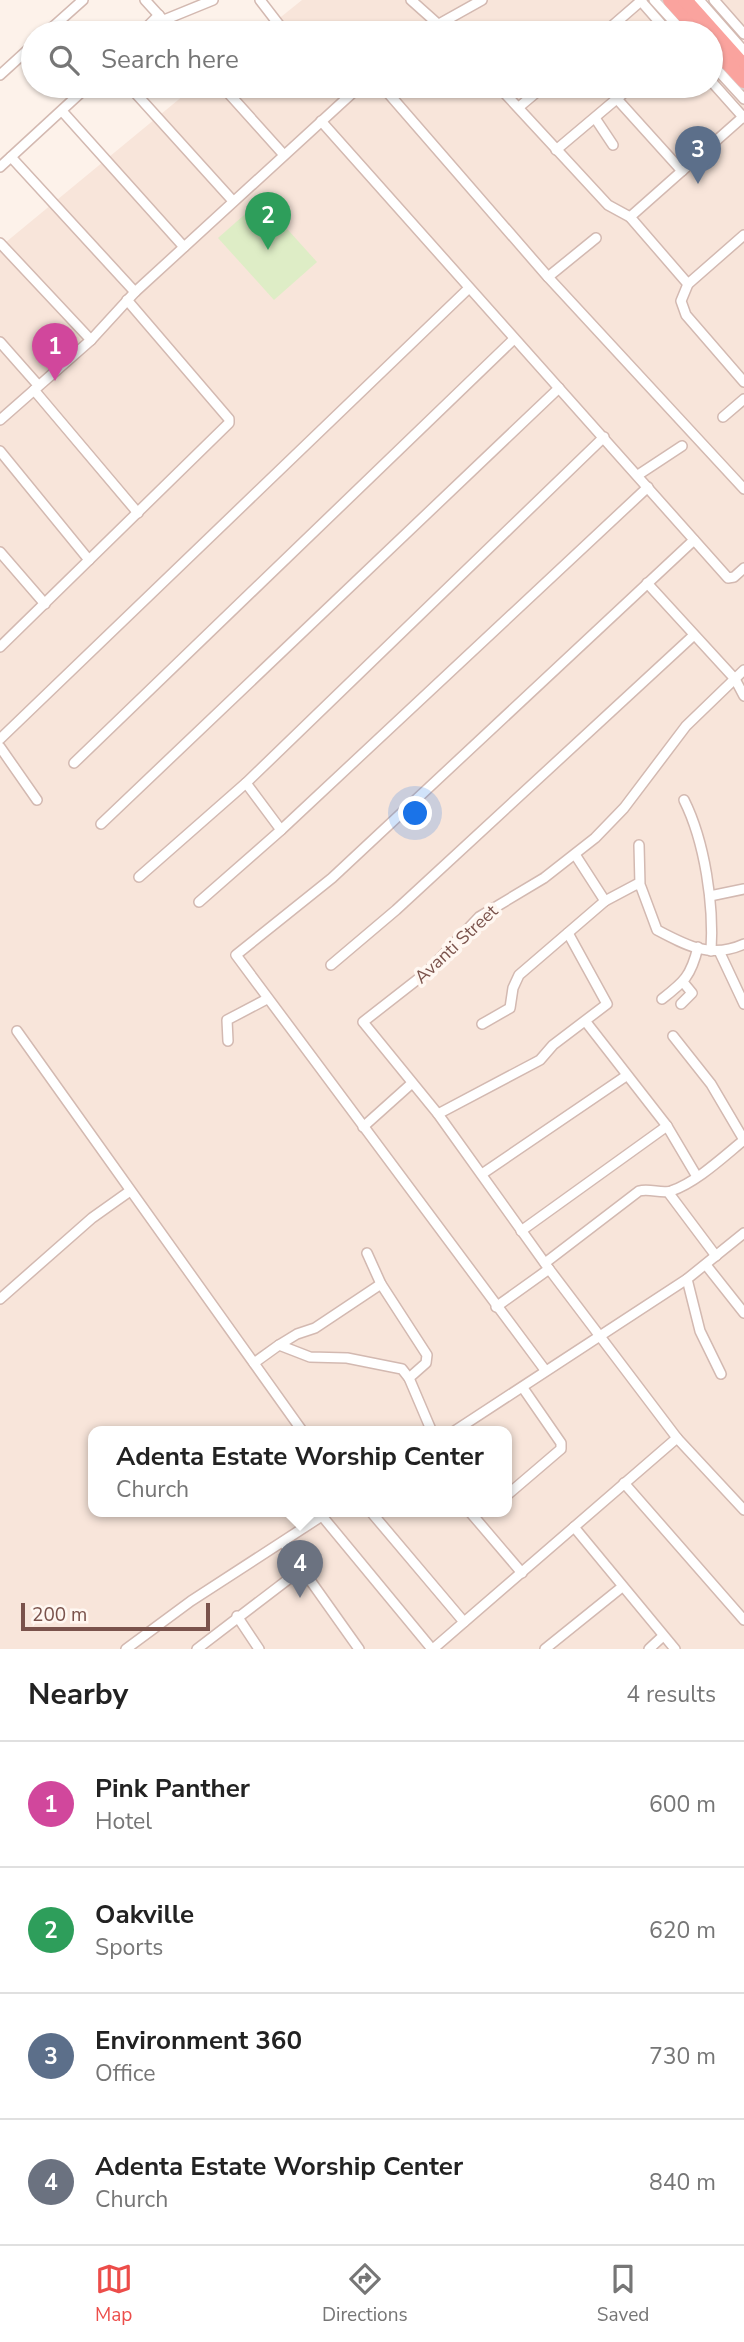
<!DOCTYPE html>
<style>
:root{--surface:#fff;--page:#f6f6f6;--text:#222;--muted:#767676;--line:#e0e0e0;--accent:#ec4d4a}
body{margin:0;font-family:"Nunito Sans",sans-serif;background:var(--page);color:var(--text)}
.scale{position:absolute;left:21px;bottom:18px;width:189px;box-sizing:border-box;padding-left:7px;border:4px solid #7a524b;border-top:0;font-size:19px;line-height:24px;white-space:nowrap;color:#7a524b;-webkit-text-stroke:5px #fff7f1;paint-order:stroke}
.you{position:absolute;left:416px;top:814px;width:24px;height:24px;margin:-18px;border:5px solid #fff;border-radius:50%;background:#1a73e8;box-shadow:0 0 0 10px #1a73e833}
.badge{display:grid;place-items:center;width:46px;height:46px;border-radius:50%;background:var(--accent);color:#fff;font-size:23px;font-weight:700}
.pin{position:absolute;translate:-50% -58px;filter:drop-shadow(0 2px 4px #0008)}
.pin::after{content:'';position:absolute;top:37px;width:24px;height:21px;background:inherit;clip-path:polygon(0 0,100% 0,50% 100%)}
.popup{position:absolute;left:88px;top:1426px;width:424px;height:91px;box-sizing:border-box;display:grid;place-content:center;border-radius:14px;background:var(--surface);filter:drop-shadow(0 2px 5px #0005);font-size:23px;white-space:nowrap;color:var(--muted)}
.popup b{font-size:26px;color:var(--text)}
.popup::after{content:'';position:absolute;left:50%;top:100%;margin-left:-14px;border:14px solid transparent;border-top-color:var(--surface)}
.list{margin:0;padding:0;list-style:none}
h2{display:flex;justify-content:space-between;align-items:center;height:91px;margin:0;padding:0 28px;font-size:30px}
h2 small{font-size:23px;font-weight:400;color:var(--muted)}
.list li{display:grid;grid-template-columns:46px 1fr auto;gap:21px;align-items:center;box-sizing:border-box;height:126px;padding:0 28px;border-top:2px solid var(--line)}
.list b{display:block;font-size:26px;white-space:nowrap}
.list p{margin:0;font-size:23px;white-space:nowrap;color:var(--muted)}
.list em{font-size:23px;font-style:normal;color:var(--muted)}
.icon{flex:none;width:38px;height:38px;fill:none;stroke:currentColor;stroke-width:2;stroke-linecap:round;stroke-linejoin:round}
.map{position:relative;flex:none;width:744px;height:1649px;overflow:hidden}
.search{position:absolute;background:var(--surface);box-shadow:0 2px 5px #0004;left:21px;right:21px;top:21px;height:77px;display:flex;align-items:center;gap:18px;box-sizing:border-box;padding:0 24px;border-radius:38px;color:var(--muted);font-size:26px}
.sheet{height:595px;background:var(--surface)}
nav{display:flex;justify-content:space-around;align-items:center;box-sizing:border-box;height:98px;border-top:2px solid var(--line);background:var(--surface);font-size:19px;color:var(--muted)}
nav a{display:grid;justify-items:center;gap:4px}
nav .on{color:var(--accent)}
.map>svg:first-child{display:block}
</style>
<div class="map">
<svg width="744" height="1649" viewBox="0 0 744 1649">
<rect width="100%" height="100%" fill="#fdf2ea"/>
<g fill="#f8e5da" fill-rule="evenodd">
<path d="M302 0H651L681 33H261Z"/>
<path d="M714 0H744V34Z"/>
<path d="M711 66 744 103V1649H0V247L195 86H711ZM93 1432H506V1512H93Z"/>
</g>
<path fill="#deedc6" d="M261 200 317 262 274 300 218 238Z"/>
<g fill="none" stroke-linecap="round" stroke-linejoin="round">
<g stroke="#d3b9b1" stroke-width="12">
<g id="minor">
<path d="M145 0 175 33"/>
<path d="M260 0 280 26"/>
<path d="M411 0 448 33"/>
<path d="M640 0 669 33"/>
<path d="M654 0 684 33"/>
<path d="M699 0 744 51"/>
<path d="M714 0 744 34"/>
<path d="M164 20 213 0"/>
<path d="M46 33 83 0"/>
<path d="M141 33 159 15"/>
<path d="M423 33 482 0"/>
<path d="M604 33 642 0"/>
<path d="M711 63 744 99"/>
<path d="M0 75 33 45"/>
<path d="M711 81 744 118"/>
<path d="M129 86 233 201"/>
<path d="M222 86 284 155"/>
<path d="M382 86 548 277 744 489"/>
<path d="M498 86 608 205 630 217 688 284"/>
<path d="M617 99 682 171"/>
<path d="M519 107 544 86"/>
<path d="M62 111 184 247"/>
<path d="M595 118 613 145"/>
<path d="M321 121 728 578 734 577 744 568"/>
<path d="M556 150 632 86"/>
<path d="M11 157 135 292"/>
<path d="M0 167 88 86"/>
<path d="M630 217 744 116"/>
<path d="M744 235 688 284 681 301 686 315 744 382"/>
<path d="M0 243 91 340"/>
<path d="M548 277 596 238"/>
<path d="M0 342 38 385"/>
<path d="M34 390 138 513"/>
<path d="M723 417 744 399"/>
<path d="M0 420 91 340 135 292 360 86"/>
<path d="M0 451 89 560"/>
<path d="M638 475 682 446"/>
<path d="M0 552 45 604"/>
<path d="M647 583 735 679 744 696"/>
<path d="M0 647 229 423V419L127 300"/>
<path d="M744 670 686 726 624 808 595 838 544 878 479 917 427 972 363 1022 438 1114 549 1269 677 1438 744 1510"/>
<path d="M0 739 468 289"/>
<path d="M0 747 37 800"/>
<path d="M74 763 514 339"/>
<path d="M246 783 281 830"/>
<path d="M684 800C705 842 714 905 711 951"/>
<path d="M101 824 559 388"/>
<path d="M639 845 640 885"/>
<path d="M139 877 246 783 604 437"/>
<path d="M710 896 744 889"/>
<path d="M605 901 637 884 641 887 657 930C687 946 711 959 744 944"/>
<path d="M199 902 281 830 648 487"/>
<path d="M720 953 744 1004"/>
<path d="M331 965 396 910 694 635"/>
<path d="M662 999C684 982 691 976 698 947"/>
<path d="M681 1004 692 993 683 982"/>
<path d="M586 1022 667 1126 696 1175"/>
<path d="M482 1024 510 1008 513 988 519 975 605 901 576 856"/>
<path d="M17 1031 303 1432"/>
<path d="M673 1036 711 1084 744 1140"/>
<path d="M228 1041 227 1020 267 999"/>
<path d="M438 1114 540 1060 553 1045 607 1004 568 933"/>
<path d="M363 1127 411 1084"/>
<path d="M482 1174 626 1076"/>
<path d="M668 1192 716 1256"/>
<path d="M521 1231 667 1126"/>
<path d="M367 1253 381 1284 427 1355 426 1363 409 1378"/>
<path d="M545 1263 639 1191C650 1188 661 1194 671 1191 697 1182 723 1157 744 1140"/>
<path d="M706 1265 744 1313"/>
<path d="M687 1279 700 1331 721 1374"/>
<path d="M0 1299 92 1218 130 1191"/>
<path d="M496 1307 549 1269"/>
<path d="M279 1345 297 1334 315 1328 381 1284"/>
<path d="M254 1363 279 1345 310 1357 347 1358 402 1369 409 1378 432 1432"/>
<path d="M545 1370 236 955 332 878 694 540"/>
<path d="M453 1432 687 1279 744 1233"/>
<path d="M624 1483 744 1620"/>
<path d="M506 1496 561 1449V1443L523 1388"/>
<path d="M371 1512 464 1622"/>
<path d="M470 1512 522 1573"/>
<path d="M322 1516 432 1649"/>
<path d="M574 1527 675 1649"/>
<path d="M283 1542 359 1649"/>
<path d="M237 1616 259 1649"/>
<path d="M126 1649 191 1601 328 1512"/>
<path d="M197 1649 303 1568"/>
<path d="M433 1649 677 1438"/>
<path d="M545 1649 622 1587"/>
<path d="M649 1649 663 1636"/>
</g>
</g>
<g stroke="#dacfcd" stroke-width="18">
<g id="highway">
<path d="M670 0 700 33"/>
<path d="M685 0 744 66"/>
<path d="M711 45 744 81"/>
</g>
</g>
<use href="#minor" stroke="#fff" stroke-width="9"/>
<use href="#highway" stroke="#faa39e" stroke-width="14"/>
</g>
<g text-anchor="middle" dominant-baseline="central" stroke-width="7" stroke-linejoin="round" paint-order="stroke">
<g font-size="18" fill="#7a524b" stroke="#fff7f1">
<text transform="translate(456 944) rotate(-43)">Avanti Street</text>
</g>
</g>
</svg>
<div class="scale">200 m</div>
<div class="you"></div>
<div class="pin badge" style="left:55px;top:381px;background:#d1479c">1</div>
<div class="pin badge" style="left:268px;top:250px;background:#2e9e5b">2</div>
<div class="pin badge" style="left:698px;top:184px;background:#5c6f8a">3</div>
<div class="pin badge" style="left:300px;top:1598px;background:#6b7280">4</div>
<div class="popup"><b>Adenta Estate Worship Center</b>Church</div>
<div class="search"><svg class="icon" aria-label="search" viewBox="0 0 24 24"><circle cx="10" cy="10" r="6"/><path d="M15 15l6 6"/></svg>Search here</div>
</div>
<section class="sheet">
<h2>Nearby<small>4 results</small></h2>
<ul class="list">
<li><span class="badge" style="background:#d1479c">1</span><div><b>Pink Panther</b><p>Hotel</p></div><em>600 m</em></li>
<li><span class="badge" style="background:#2e9e5b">2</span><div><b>Oakville</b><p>Sports</p></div><em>620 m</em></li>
<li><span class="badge" style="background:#5c6f8a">3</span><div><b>Environment 360</b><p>Office</p></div><em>730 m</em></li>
<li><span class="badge" style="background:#6b7280">4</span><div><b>Adenta Estate Worship Center</b><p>Church</p></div><em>840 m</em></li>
</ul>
</section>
<nav>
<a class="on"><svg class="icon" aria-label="map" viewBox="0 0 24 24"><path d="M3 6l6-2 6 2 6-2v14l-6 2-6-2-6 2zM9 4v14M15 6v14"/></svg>Map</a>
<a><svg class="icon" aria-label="directions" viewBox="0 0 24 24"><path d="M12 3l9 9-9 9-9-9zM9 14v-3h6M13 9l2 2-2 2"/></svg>Directions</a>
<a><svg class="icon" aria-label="saved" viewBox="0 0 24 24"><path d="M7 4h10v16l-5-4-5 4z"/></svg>Saved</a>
</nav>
